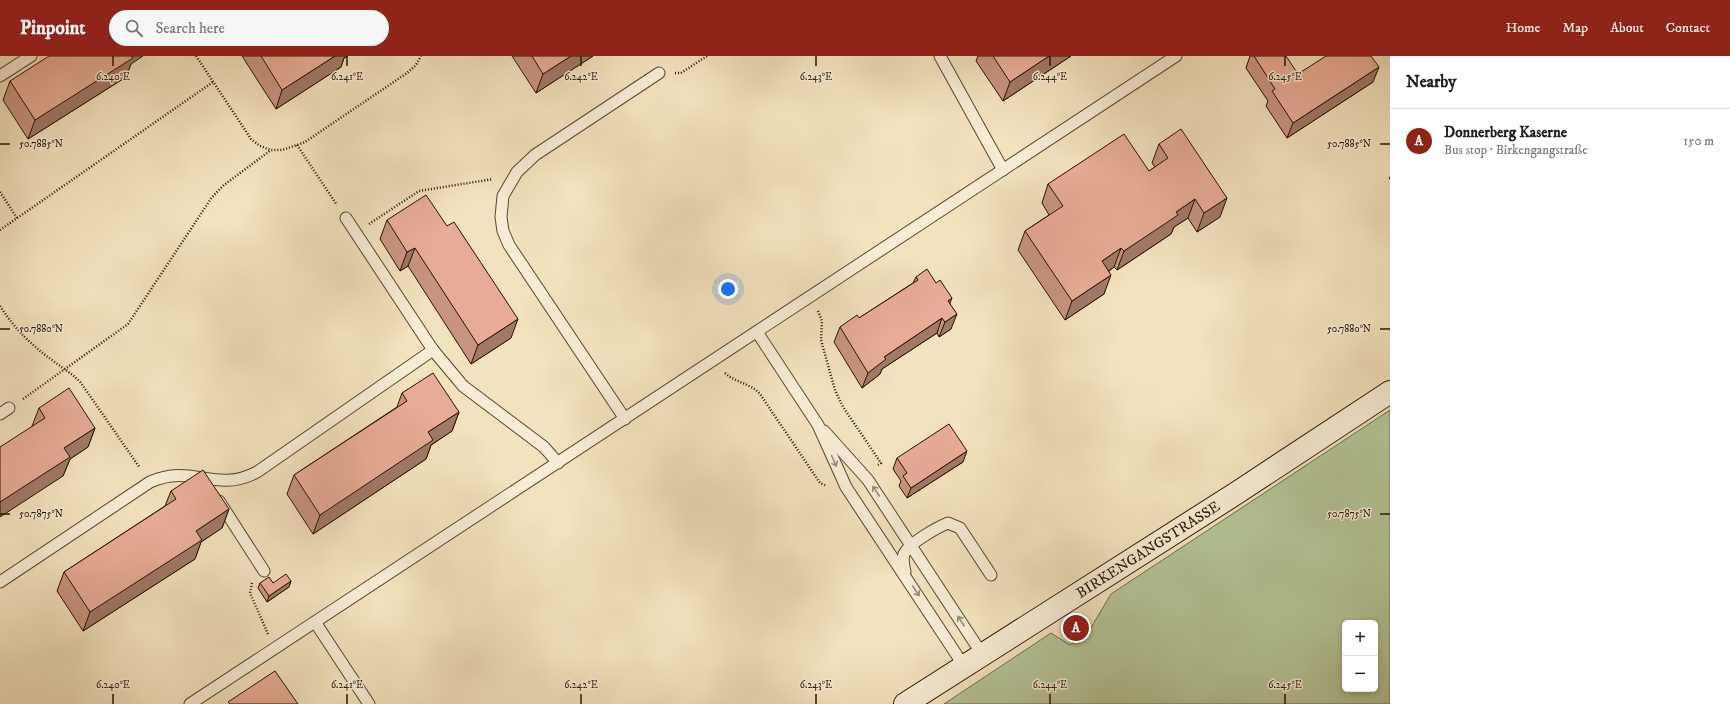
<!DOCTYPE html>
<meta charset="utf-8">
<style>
:root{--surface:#fff;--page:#f6f6f6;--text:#202124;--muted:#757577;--line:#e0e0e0;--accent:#8f2418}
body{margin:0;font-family:"IM FELL DW Pica",serif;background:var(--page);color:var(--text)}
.controls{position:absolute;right:12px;bottom:12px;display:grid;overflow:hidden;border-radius:6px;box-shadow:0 2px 6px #0003}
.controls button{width:36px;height:36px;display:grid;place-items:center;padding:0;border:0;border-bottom:1px solid var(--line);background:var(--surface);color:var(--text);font:20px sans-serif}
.you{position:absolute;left:728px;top:233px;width:14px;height:14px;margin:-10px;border:3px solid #fff;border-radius:50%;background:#1a73e8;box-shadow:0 0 0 6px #1a73e833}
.badge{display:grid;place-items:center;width:26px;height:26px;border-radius:50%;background:var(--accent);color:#fff;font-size:13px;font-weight:700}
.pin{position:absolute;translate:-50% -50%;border:2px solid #fff;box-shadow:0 1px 4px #0006}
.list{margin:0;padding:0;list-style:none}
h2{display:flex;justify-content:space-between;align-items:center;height:52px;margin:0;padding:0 16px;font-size:17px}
h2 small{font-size:13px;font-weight:400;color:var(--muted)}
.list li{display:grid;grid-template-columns:26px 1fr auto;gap:12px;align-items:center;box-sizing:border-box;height:64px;padding:0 16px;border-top:1px solid var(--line)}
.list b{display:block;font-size:15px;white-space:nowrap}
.list p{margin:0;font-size:13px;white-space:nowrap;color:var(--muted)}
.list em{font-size:13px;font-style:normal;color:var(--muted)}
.icon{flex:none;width:22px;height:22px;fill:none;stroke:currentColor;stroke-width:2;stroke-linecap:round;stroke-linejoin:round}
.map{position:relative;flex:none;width:1390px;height:648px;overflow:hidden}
header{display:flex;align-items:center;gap:24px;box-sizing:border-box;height:56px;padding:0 20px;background:var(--accent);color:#fff}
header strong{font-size:19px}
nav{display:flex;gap:22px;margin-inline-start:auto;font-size:14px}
.search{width:280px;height:36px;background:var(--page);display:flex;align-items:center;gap:10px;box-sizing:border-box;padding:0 14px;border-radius:22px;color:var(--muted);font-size:15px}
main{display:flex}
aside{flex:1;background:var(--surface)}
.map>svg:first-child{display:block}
</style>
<header>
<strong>Pinpoint</strong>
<div class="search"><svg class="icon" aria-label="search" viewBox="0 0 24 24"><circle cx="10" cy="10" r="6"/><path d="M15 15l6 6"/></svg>Search here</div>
<nav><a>Home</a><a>Map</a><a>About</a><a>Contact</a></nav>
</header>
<main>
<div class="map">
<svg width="1390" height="648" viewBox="0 0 1390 648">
<rect width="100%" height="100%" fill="#f3e2be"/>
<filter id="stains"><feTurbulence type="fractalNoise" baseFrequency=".005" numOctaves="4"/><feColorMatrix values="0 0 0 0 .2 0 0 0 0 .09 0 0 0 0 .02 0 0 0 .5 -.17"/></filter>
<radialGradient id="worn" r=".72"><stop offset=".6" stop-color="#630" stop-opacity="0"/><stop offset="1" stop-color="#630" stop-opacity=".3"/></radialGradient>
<path fill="#b4c497" stroke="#6d6c4c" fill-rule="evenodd" d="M1390 354V648H944L1051 577 1070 589 1089 575 1111 538ZM1345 567H1375V633H1345Z"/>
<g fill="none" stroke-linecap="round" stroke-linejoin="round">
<g stroke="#594730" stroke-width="13">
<g id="lane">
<path d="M940 0 1003 114"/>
<path d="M0 20 31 0"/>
<path d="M346 162 433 294"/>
<path d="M757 276 818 369 846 431 964 610"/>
<path d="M0 358 9 352"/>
<path d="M625 363 509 189 503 175 501 161 503 140 517 116 535 99 659 17"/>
<path d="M824 375 868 424 982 598"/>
<path d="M219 445 264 515"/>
<path d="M905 516C904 510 902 504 904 498 909 487 938 471 948 467L960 472 991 519"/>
<path d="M0 526 150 426C193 407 215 438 257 416L433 294 463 330 544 391 558 407"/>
<path d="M315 566 369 648"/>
<path d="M190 648 1176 0"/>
</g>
</g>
<g stroke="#261300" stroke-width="24">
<g id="secondary">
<path id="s1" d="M905 648 1235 438 1390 336"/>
</g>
</g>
<g stroke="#261300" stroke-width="2.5" stroke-dasharray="1 2" stroke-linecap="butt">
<path d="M196 0 251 83 260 90 271 94H282L297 89 305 86 407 17 416 9 421 0"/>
<path d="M675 17H681L707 0"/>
<path d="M297 89 337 149"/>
<path d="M1389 122H1390"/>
<path d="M0 136 17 162"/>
<path d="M369 168 419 135 493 123"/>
<path d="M0 174 213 26"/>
<path d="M0 250C14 272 31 289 52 304 62 312 72 317 81 327L140 412"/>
<path d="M818 255 822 265 821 284 835 334 843 351 881 407 878 409"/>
<path d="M725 317C736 327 750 327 760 338L820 427 827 430"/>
<path d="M23 343 128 268 212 141 224 129 271 94"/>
<path d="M252 527 250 537 268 578"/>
</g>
<use href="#lane" stroke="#f7ecd5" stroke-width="11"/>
<use href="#secondary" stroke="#f7ecd5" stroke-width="22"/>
</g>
<g fill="#c89481" stroke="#261300">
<path d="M242 0H348L344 2 341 11 276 53Z"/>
<path d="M512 0H593L536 37Z"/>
<path d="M978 0H1071L1003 45 976 5Z"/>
<path d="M1250 0H1254L1298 18 1373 26 1287 82 1266 50 1268 45 1246 12Z"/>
<path d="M131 8 126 21 28 83 3 44 10 25Z"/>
<path d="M1159 88 1220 161 1197 176 1188 162 1174 171 1171 178 1117 214 1114 211 1109 215 1104 238 1065 264 1018 194 1025 175 1049 159 1042 147 1048 128 1149 115 1155 111 1152 107Z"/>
<path d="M387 164 511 282 471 308 408 210 400 215 380 183Z"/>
<path d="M916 221 936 227 950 248 951 273 939 281 937 277 882 313 880 318 862 332 834 286 840 271 859 262 913 227Z"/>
<path d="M402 337 459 356 452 375 431 389 426 403 313 478 287 438 294 419 397 351Z"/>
<path d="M39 352 95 372 88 391 70 403 63 420 32 370Z"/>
<path d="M897 402 963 406 907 442 899 430 901 425 893 413Z"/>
<path d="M171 435 229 453 222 472 201 486 195 503 83 575 57 535 64 516 165 450Z"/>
<path d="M291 525 289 531 267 546 258 532 260 527H273Z"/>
</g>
<g fill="#a27869" stroke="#261300">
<path d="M126 0H143L131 8 126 21 28 83 35 64Z"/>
<path d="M335 0H348L344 2 341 11 276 53 282 34Z"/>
<path d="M571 0H593L536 37 543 18Z"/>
<path d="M1049 0H1071L1003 45 1010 26Z"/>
<path d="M1379 11 1373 26 1287 82 1293 67Z"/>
<path d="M1227 142 1220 161 1197 176 1204 157Z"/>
<path d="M1195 143 1188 162 1174 171 1171 178 1117 214 1124 195 1176 156Z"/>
<path d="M415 192 408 210 400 215 407 196Z"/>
<path d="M1121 192 1114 211 1095 224 1102 205Z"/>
<path d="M1111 219 1104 238 1065 264 1072 245Z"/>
<path d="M952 242 946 257 948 245Z"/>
<path d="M957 258 951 273 939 281 945 266Z"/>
<path d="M942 262 937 277 882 313 880 318 862 332 868 317 884 301Z"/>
<path d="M518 263 511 282 471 308 478 289Z"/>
<path d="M459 356 452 375 431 389 426 403 313 478 320 459 428 376Z"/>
<path d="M95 372 88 391 70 403 63 420 0 461V446L64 392Z"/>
<path d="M967 395 963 406 907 442 911 432Z"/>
<path d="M229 453 222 472 201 486 195 503 83 575 90 556 196 475Z"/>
<path d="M291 525 289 531 267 546 269 540Z"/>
</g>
<g fill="#e8ac96" stroke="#261300">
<path d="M49 0H131L133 2 35 64 10 25Z"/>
<path d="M261 0H335L282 34Z"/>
<path d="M532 0H571L543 18Z"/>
<path d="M993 0H1049L1010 26Z"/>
<path d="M1254 0H1286L1298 18 1326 0H1371L1379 11 1293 67 1272 35 1275 33Z"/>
<path d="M1181 73 1227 142 1204 157 1195 143 1176 156 1178 159 1124 195 1121 192 1102 205 1111 219 1072 245 1025 175 1063 150 1048 128 1124 78 1149 115 1168 102 1159 88Z"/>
<path d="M426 139 447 170 454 166 518 263 478 289 415 192 407 196 387 164Z"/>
<path d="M927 213 936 227 940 224 952 242 948 245 957 258 945 266 942 262 884 301 886 303 868 317 840 271 857 259 859 262 918 224 916 221Z"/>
<path d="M433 317 459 356 428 376 433 384 320 459 294 419 407 345 402 337Z"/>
<path d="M69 332 95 372 64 392 70 401 0 446V391L45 362 39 352Z"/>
<path d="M949 368 967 395 911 432 903 420 907 417 897 402Z"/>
<path d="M203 414 229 453 196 475 202 484 90 556 64 516 176 443 171 435Z"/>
<path d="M286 518 291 525 269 540 260 527 269 521 273 527Z"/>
<path d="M275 615 298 648H230L228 646Z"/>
</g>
<defs><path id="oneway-shaft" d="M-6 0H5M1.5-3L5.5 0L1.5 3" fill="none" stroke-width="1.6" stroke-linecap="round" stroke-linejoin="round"/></defs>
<g stroke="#998a75">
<use href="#oneway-shaft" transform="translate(834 405) rotate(66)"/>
<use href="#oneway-shaft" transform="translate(876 435) rotate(-124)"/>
<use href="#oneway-shaft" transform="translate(916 535) rotate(57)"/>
<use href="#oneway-shaft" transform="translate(961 565) rotate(-123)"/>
</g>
<path fill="none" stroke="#261300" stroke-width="1.5" d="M113 0V10M347 0V10M581 0V10M816 0V10M1050 0V10M1285 0V10M0 88H10M1380 88H1390M0 273H10M1380 273H1390M0 458H10M1380 458H1390M113 638V648M347 638V648M581 638V648M816 638V648M1050 638V648M1285 638V648"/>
<g text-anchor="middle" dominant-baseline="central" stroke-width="3" stroke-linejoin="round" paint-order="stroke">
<g font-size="15" fill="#261300" stroke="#f7ecd5">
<text stroke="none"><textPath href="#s1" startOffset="288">BIRKENGANGSTRASSE</textPath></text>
</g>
</g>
<g font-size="10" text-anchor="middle" fill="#261300" stroke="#f7ecd5" stroke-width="3" stroke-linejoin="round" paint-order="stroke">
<text x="113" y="24">6.240°E</text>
<text x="347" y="24">6.241°E</text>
<text x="581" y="24">6.242°E</text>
<text x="816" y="24">6.243°E</text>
<text x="1050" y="24">6.244°E</text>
<text x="1285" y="24">6.245°E</text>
<text x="41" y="91">50.7885°N</text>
<text x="1349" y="91">50.7885°N</text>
<text x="41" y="276">50.7880°N</text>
<text x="1349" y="276">50.7880°N</text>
<text x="41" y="461">50.7875°N</text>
<text x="1349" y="461">50.7875°N</text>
<text x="113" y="632">6.240°E</text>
<text x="347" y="632">6.241°E</text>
<text x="581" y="632">6.242°E</text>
<text x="816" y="632">6.243°E</text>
<text x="1050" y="632">6.244°E</text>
<text x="1285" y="632">6.245°E</text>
</g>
<rect width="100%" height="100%" filter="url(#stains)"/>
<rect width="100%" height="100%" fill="url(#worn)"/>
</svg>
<div class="controls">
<button>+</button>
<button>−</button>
</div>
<div class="you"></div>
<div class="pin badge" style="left:1076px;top:572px">A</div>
</div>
<aside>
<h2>Nearby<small></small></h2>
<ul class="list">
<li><span class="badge">A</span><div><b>Donnerberg Kaserne</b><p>Bus stop · Birkengangstraße</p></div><em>150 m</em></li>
</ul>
</aside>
</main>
